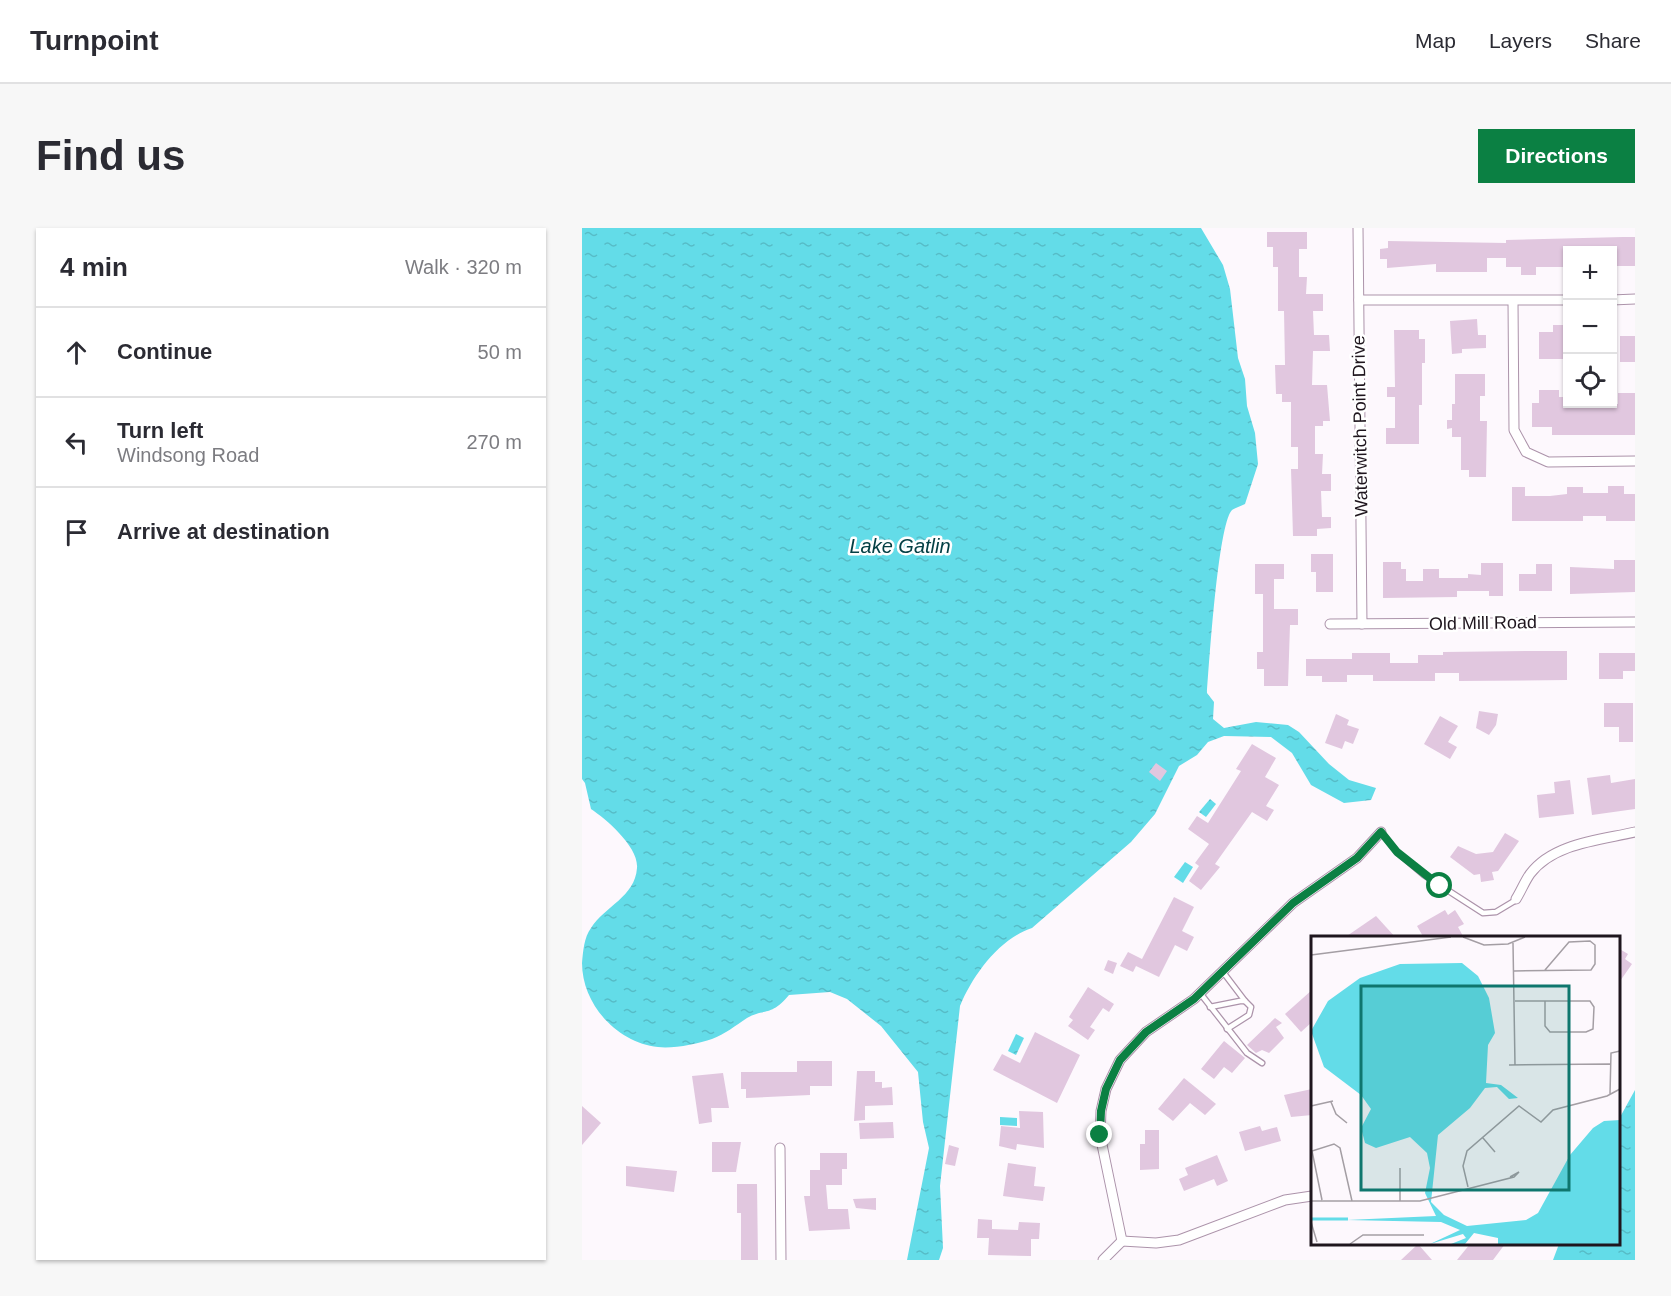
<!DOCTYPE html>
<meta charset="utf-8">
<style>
:root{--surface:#fff;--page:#f7f7f7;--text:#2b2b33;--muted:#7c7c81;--line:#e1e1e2;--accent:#0b8043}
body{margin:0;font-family:Arial,sans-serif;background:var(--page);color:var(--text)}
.controls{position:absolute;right:18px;top:18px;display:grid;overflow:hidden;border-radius:0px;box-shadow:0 2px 4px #0004}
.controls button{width:54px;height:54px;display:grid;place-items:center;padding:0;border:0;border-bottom:2px solid var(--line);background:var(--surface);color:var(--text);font:30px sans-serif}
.stop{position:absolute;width:18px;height:18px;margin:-14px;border:4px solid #0b8043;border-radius:50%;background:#fff}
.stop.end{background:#0b8043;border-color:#fff;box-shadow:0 2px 6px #0008}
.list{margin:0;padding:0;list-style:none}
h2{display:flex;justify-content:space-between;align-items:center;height:78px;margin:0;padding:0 24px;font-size:26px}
h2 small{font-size:20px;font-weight:400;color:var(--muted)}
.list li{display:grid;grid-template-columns:39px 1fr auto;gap:18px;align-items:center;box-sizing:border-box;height:90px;padding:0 24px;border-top:2px solid var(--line)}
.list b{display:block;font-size:22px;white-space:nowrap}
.list p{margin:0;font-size:20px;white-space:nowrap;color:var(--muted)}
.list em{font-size:20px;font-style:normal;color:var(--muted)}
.icon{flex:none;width:33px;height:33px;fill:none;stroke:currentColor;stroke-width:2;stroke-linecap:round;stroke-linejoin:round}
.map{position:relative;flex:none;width:1053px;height:1032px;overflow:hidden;border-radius:0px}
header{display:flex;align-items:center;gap:36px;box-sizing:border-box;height:84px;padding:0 30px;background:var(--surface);border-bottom:2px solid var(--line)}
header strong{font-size:28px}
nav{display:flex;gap:33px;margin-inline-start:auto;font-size:21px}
.intro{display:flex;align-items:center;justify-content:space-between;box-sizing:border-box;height:144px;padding:0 36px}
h1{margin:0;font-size:42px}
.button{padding:15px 27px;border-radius:0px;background:var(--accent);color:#fff;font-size:21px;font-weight:700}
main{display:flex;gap:36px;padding:0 36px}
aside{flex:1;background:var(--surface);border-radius:0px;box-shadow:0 2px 4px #0004}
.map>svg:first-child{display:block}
</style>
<header>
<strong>Turnpoint</strong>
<nav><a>Map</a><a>Layers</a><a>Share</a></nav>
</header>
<div class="intro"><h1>Find us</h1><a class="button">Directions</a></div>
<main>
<aside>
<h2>4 min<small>Walk · 320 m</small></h2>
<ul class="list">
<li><svg class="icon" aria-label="ahead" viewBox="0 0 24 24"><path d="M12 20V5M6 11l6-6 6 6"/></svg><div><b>Continue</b></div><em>50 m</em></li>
<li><svg class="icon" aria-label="left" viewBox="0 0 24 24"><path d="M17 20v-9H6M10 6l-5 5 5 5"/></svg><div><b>Turn left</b><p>Windsong Road</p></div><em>270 m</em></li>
<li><svg class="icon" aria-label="arrive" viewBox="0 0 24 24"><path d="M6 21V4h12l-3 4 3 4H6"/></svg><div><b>Arrive at destination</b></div></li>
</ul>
</aside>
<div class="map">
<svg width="1053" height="1032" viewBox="0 0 1053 1032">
<defs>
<pattern id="water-ripples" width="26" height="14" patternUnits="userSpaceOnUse" patternTransform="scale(1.5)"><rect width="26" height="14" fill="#63dce8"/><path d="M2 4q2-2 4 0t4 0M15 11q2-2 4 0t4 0" fill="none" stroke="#56bcc7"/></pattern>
</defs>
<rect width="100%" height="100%" fill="#fdf8fd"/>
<g fill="url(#water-ripples)">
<path d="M0 0H619L641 37 648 61 656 130 663 151 665 178 673 205 676 236 663 276C659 278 653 280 650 282 636 296 627 438 625 465L632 474 631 491 642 500 674 494 706 497 717 504 747 536 767 552 794 560 789 572 762 575 729 557 710 525 689 509 642 508 626 514 615 527 597 538 573 586 549 614 450 700C417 711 391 747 378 778L358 958 361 1020 357 1032H325L347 920 341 894 336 844 299 798 265 771 248 764 207 767C189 789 182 780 165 790 153 798 143 806 130 811 116 816 90 821 76 819 36 815 0 777 0 735 1 724 2 709 9 700 23 678 53 669 55 640 57 619 24 591 9 581L3 555 0 551Z"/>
<path d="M628 571 634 576 624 589 617 584Z"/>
<path d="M603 634 611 639 601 655 592 649Z"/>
<path d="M434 806 442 810 434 827 426 823Z"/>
<path d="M1053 862V1032H971L977 1016H1036L1037 891Z"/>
<path d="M418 889 435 890V898L418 897Z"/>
</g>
<g fill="#e1c7df">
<path d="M685 4H725V21H717V49H725L724 66H741V83H731L732 107H747L748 123H731L730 157H745L748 193H741V198H733V226H741L740 246H749V263H739L740 289H749V300L735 301V308H711L709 241H716V219H709V174H700V166H694L693 137H703L702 83H696V39H691V19H685Z"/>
<path d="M1041 9H1053V38H1030V22H986V39H954V47H939V39H924V30H905V44H854V36L805 40V31H798V21L806 20V13L924 15V12Z"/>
<path d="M895 91 896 107H904V120L880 121V125L870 126 868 93Z"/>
<path d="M971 97H986V131H957V104H971Z"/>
<path d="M812 102H837V111H843V135H840V177H837V216H804V200H813V169H805V159H813Z"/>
<rect x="1038" y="108" width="15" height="26"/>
<path d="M873 146H903V168H898V193H905L904 249H887V242H879V209H870V200L865 201V192H870V176H873Z"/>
<path d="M957 162H977V169H986V176H1036V165H1053V207H970V199H950V175H957Z"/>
<path d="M1026 258H1042V266H1053V293H1024V288H1001V293H930V259H943V268H968L985 266V259H1001V265H1026Z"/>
<path d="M729 326H751V364H734V344H729Z"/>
<path d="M1032 332H1053V364L988 366V339L1032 341Z"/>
<path d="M801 334H819V341H824V353H841V341H857V350H886V346L899 347V335H921V368H907V363H875V369L801 370Z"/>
<path d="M673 336H702V351H692V381H716V397H708L706 458H682V441H675V424H681V366H673Z"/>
<path d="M954 336H970V363H937V346H954Z"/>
<path d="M952 423H985V452L877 453V445H853V453H791V447H765V454H740V448H724V431H770V425H808V435H836V427H861V424Z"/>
<path d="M1017 425H1053V443H1041V451H1017Z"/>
<path d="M1022 475H1051V514H1037V499H1022Z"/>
<path d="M897 483 916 486 914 497 907 507 894 500Z"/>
<path d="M754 486 767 492 765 497 777 501 771 516 763 513 760 521 743 515Z"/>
<path d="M858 488 876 498 866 514 875 519 868 531 842 516Z"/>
<path d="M670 516 694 530 683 549 697 557 684 578 692 582 685 593 670 584 633 636 638 639 619 662 607 653 617 638 613 635 627 616 606 601 615 588 626 595 659 543 654 541Z"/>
<path d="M574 535 585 543 578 553 567 544Z"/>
<path d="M1028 547 1029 555 1053 551V581L1010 587 1005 550Z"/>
<path d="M988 552 992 586 957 590 955 567 973 565 972 554Z"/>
<path d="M923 605 937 613 916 643 910 644 912 652 899 654 898 646 892 647 868 629 876 618 894 626 911 624Z"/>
<path d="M592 669 612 679 600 703 612 709 605 723 593 717 577 749 554 738 551 744 538 738 546 724 560 731Z"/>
<path d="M863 682 866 687 873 682 882 696 876 699 882 710H842L835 698Z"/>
<path d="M794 688 814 710H762Z"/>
<path d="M1036 720 1046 726 1043 731 1050 736 1036 756Z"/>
<path d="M526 732 535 735 531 746 522 742Z"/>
<path d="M506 759 532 776 527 784 521 780 508 799 513 802 506 812 486 798 491 792 487 789Z"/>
<path d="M730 762V794L719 804 703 786Z"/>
<path d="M693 790 700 795 694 799 702 810 687 825 680 822 674 825 665 817Z"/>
<path d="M453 804 498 827 475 875 411 842 420 826 438 835Z"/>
<path d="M642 813 663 830 650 845 642 839 632 851 619 841Z"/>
<path d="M215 833H250V858H228V867L164 870V861H159V844H215Z"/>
<path d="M275 843H293V854H300V860L310 859 311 877 283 878V892L272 893Z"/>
<path d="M141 845 147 880H129L130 894 117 896 110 848Z"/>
<path d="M602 850 634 876 623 887 608 875 591 893 576 881Z"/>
<path d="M730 861V887L709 889 702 867Z"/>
<path d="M0 878 19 895 0 917Z"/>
<path d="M437 883 461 884 462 920 435 916 434 922 417 918 419 898 438 900Z"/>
<path d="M311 894 312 910 278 911 277 895Z"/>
<path d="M678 898 680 903 695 899 699 913 663 923 657 904Z"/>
<path d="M563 902H577V941L558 942V916H563Z"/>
<path d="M130 914H159L154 944H130Z"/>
<path d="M367 917 377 920 373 938 363 936Z"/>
<path d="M238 925H265V941H260V957H244L246 981H266L268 1001 227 1003 222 968H228V942H238Z"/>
<path d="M635 927 646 953 635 958 632 951 602 963 597 951 606 947 603 940Z"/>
<path d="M426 935 454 939 452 958 463 959 461 973 421 968Z"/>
<path d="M44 938 95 943 92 964 44 958Z"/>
<path d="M155 956H175L176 1032H159V985H155Z"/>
<path d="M294 970V982L274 980 271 971Z"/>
<path d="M396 991 410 992V1001L436 1002 437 994 458 995 457 1011H449V1028L406 1027 407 1010H395Z"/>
<path d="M836 1016 850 1032H819Z"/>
<path d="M888 1016H923L911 1032H875Z"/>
</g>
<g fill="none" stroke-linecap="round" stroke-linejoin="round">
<g stroke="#ac93aa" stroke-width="7">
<g id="lane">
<path d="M799 604 815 624 842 647 901 685 914 684 934 672"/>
<path d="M641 744 663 773"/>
<path d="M618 765 665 825 680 835"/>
<path d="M628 779 658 773H663L669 779 667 787 645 801"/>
</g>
</g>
<g stroke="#ac93aa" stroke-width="11">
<g id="street">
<path d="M776 0 780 396"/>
<path d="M777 72H986"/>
<path d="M1030 72 1053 71"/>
<path d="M931 73 932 202 944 224 966 234 1053 233"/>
<path d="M748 396 1053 394"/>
<path d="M934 671C939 663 943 653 948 646 971 615 1019 612 1053 604"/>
<path d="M198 920 199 1032"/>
<path d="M540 1013 518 907 519 883 524 861 538 832 564 804 612 771 711 675 775 630 799 604"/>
<path d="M540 1013 574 1015 597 1012 703 972 730 968"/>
<path d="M521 1032 540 1013"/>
</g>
</g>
<use href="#lane" stroke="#fff" stroke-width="4.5"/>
<use href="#street" stroke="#fff" stroke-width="9"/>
</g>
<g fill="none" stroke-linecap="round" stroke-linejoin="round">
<path stroke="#0b8043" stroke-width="8" d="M518 907 519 883 524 861 538 832 564 804 612 771 711 675 775 630 799 604 815 624 858 658"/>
</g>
<g text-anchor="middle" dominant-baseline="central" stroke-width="5" stroke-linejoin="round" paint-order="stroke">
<g font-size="18" fill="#1f161e" stroke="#fff">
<text transform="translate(778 198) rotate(-91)">Waterwitch Point Drive</text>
<text transform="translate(901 395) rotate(-1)">Old Mill Road</text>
</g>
<g font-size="20" font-style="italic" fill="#044045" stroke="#fff">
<text x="318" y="318">Lake Gatlin</text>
</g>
</g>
<g transform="translate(729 708)">
<rect width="309" height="309" fill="#fdf8fd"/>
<path d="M151 27 167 40 178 62 184 97 177 109 175 147 190 149 207 162 198 163 186 151 174 152 159 172 127 199 120 266 133 279 156 290 215 284 227 277 259 219 282 192 293 185 309 184V308H187V302L163 297 154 308H140L155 302 152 298 119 308 149 294 130 286 36 284 125 280 114 257 119 232 116 217 99 201 65 212 54 207 50 192 60 173 50 159 13 131 0 95 17 65 49 42 89 28Z" fill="#63dce8"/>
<path fill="none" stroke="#63dce8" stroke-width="3" d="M0 283H37"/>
<path fill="none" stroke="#a49ea4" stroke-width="1.5" d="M152 1 173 9 197 8 214 1M202 7 204 129M0 19 140 1M203 35 280 34 284 28V9L279 5 258 6 234 34M204 65H279L283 71 282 93 275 96H239L234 90V65M198 129 299 128M299 158 300 117 309 115M20 166 25 178 36 187M0 170 22 165M172 202 184 216M89 232V265M157 251 152 230 156 215 208 170 230 186 242 174 296 160 309 153M11 264 1 215 23 208 29 212 41 265M0 265H109L203 241 208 236 199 241M0 286 6 306M39 308 52 299H113"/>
<path fill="#0f766e" fill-opacity="0.15" stroke="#0f766e" stroke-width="3" d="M50 50H258V254H50Z"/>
<rect width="309" height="309" fill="none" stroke="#1f161e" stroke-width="3"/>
</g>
</svg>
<div class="controls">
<button>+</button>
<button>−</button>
<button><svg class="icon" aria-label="locate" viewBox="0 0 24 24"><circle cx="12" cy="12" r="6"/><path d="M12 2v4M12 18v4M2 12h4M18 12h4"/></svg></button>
</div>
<div class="stop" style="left:858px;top:658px"></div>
<div class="stop end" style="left:518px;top:907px"></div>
</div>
</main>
